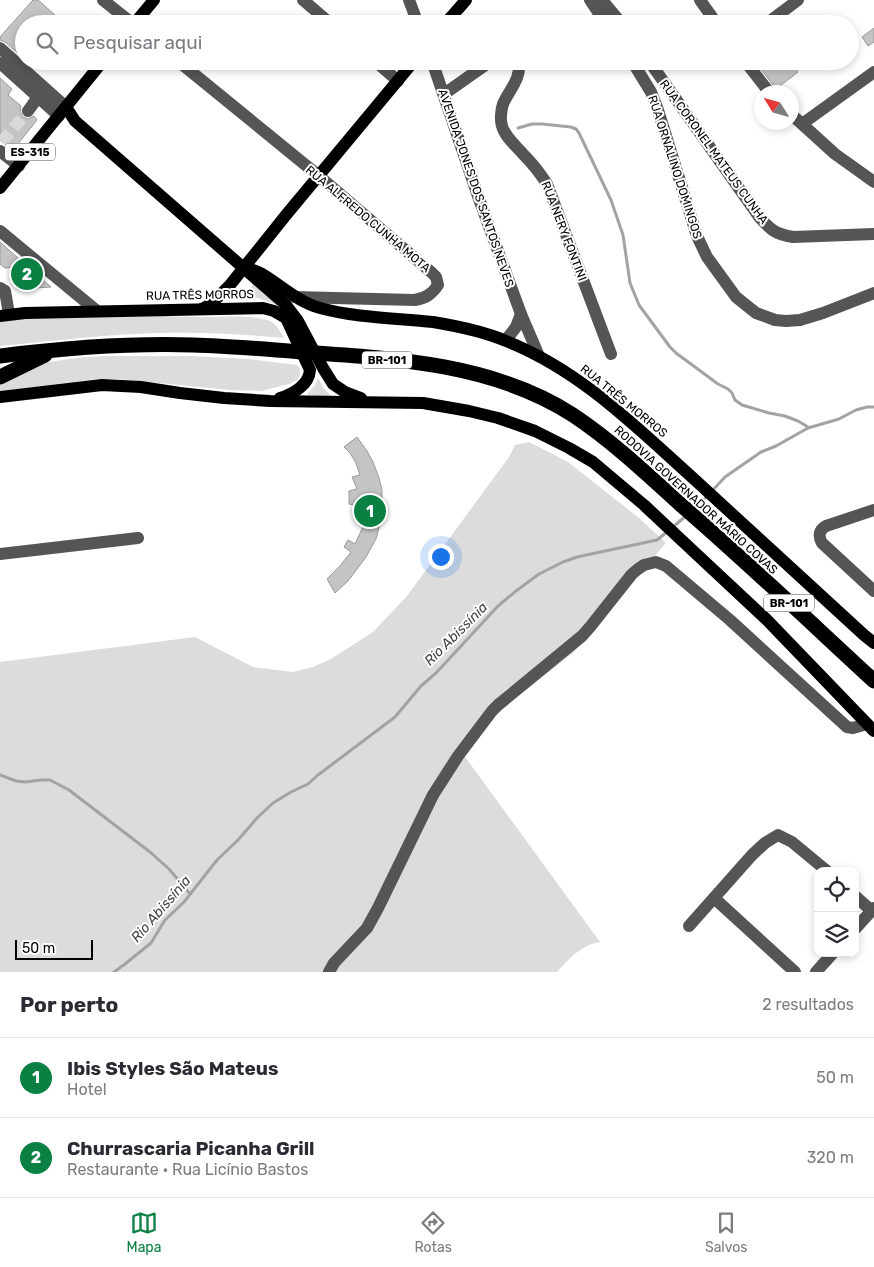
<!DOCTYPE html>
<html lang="pt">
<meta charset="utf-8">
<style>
:root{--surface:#fff;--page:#f7f7f7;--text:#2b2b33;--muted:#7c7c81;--line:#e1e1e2;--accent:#0b8043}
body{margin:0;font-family:Rubik,sans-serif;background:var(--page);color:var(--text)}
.controls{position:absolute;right:15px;bottom:15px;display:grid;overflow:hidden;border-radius:10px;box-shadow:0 2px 8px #0003}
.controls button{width:45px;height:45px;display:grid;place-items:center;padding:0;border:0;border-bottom:1px solid var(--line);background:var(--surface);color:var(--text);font:25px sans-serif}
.compass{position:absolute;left:754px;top:85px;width:45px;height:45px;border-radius:50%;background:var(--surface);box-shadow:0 2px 8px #0003;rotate:307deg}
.scale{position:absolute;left:15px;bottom:12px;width:78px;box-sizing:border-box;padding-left:5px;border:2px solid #000;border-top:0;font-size:14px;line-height:18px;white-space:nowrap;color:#000;-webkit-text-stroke:4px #fff;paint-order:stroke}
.you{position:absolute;left:440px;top:556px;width:18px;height:18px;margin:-12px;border:4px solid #fff;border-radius:50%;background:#1a73e8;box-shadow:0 0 0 8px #1a73e833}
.badge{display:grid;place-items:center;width:32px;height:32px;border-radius:50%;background:var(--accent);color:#fff;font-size:16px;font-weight:700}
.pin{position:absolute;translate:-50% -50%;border:2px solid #fff;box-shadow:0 1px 5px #0006}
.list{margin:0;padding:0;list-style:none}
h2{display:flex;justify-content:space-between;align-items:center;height:65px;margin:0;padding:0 20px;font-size:21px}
h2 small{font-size:16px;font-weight:400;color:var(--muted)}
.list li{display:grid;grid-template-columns:32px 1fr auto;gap:15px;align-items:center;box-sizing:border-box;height:80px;padding:0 20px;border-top:1px solid var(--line)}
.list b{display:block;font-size:19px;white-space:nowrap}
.list p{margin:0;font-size:16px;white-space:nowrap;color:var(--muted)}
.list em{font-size:16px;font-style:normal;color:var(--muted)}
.icon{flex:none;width:28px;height:28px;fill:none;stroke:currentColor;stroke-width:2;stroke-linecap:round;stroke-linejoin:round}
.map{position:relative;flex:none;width:874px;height:972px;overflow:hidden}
.search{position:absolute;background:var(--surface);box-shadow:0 2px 8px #0003;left:15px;right:15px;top:15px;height:55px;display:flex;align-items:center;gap:12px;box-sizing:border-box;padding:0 18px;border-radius:28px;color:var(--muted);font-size:19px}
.sheet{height:225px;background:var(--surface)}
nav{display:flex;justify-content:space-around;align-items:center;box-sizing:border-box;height:70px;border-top:1px solid var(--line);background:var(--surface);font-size:14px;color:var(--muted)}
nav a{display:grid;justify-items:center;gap:2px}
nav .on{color:var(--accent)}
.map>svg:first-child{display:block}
</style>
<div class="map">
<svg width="874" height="972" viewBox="0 0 874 972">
<rect width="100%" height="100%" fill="#fff"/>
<g fill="#dcdcdc">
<path d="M253 283 277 305 255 297 240 298 251 288Z"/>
<path d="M146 315C165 316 183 317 202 317 218 317 258 314 272 322 277 326 281 332 284 338 243 334 202 332 161 333 107 334 54 341 0 346V321L33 317Z"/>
<path d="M102 356H192L247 359 297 365 300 369V375L297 380 289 384 261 391 230 390 118 379H97L58 384 0 391V382L43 363 75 358Z"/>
<path d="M318 378 324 389 333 397 307 395 315 385Z"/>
<path d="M529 442 568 462 639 518 666 543 611 606 574 652 496 714 463 754 600 942C581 945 569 959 557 972H0V662L195 637 253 667 293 672 313 667 331 659 373 632 407 596 509 457 515 445Z"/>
</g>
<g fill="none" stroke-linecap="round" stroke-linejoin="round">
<g stroke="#a3a3a3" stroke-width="3">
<path d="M518 128 532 124H542L571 127 576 129 579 133 611 200 623 235 630 283 639 305 670 347 676 353 718 384 728 389 732 393 735 400 742 405 769 413 785 416 798 421 808 427"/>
<path d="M711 492 725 477 761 452 776 446 808 428 839 419 856 410 867 407H874"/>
<path d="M694 510 707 496"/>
<path d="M673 527 687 515"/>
<path d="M0 775 16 781 25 782 41 780H50L69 790 150 852 169 869 190 894"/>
<path d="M114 972 125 964 151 943 165 920 184 902 217 860 238 840 257 818 273 803 291 792 308 784 318 775 395 717 421 686 436 673 498 606 516 591 539 574 563 562 577 557 657 540 668 531"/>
</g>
</g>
<g fill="#c4c4c4" stroke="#999">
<path d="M33 0H38L55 15 47 24H24V50L20 55 5 42 0 40V37Z"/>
<path d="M874 28V42L868 46 862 37Z"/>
<path d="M755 61H790L798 72 776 89Z"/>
<path d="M0 78 12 89 8 95 21 106 20 111 23 117 28 119 34 116 37 120 13 150 0 140Z"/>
<path d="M0 242 27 266 51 287 17 289 15 267 5 268 0 264Z"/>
<path d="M357 437 367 451 373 462 379 478 382 490V508L380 524 376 539 366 557 348 581 335 593 327 579 339 567 351 552 344 547 348 540 355 544 362 529 365 516 357 515 358 506 349 504V491L357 489 352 477 360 475 356 463 350 453 344 447Z"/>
</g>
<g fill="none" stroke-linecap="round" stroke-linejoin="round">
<path stroke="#d9d9d9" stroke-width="12" stroke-dasharray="12 6" stroke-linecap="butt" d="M2 142 28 111"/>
<g stroke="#555" stroke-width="12">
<path d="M103 0 133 24"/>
<path d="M303 0 331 24"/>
<path d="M409 0 418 24"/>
<path d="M590 0 606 24"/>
<path d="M602 0 622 24"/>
<path d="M700 0 717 24"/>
<path d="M766 24 798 0"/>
<path d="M0 48 66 107"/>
<path d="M178 61 319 176 431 272 436 277 438 285C432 294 426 298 415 300L294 297"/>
<path d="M375 61 398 81"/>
<path d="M432 61 479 199 521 314 539 356"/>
<path d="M519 61C521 80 510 88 503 104 501 110 500 120 502 126 505 137 516 146 523 154 532 163 540 173 547 184L611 354"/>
<path d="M632 61 651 92 658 110 697 236 707 257 736 297 756 313 775 320 786 321 800 320 823 313 874 293"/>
<path d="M649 61 760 218C772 231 776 234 793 237L874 234"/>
<path d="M745 61 769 92"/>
<path d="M0 63 59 116"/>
<path d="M444 94 491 61"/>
<path d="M28 111 38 97"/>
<path d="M792 115 835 154 874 182"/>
<path d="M802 124 874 72"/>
<path d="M0 151 19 166"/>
<path d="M0 231 97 311"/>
<path d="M0 288 5 291 9 314"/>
<path d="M506 340 516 327 521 314"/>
<path d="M874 510 826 526C819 530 818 536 822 543L874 591"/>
<path d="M0 554 138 538"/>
<path d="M855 896 872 911"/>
<path d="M714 898 795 972"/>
<path d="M689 926 752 855 765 843 778 835 792 842 827 871"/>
<path d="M855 929 874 908"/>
<path d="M329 972 334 963 367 928 378 908 433 795 458 756 492 711 498 705 582 636 590 627 632 574 638 569 644 565 656 562 666 566 730 620 847 727 853 728 867 724"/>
<path d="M816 972 833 953"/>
</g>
<g stroke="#000" stroke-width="12">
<path d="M134 24 154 0"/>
<path d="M445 24 466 0"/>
<path d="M66 107 75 121 285 304 298 321 323 368 333 384 345 392 361 398"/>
<path d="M0 188 103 61"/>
<path d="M244 267C250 269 257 271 262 274 282 286 298 302 320 308 357 318 396 318 433 322 457 326 483 331 506 341 580 370 636 427 694 479 751 531 807 583 864 635L874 643"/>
<path d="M202 309 211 304 230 285 286 215 414 61"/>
<path d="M0 316 25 313 263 308 274 311 286 318 310 370C309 385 293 394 280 398"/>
<path d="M0 397 102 385 141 387 180 393 224 398 270 401 423 403 469 411 498 418 535 431 569 448 593 462 644 505 766 619 874 731"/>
</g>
<g stroke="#000" stroke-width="15">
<path d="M0 356C64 348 128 343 193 345 229 346 265 349 301 352 393 358 495 364 573 415 612 441 646 473 680 504 746 561 810 622 874 681"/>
<path d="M0 377 45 355"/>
</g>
</g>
<g text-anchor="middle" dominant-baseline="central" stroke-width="4" stroke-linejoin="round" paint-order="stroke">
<g fill="#fff" stroke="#4c4c4c" stroke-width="1">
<rect x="5" y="143.5" width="50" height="17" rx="4"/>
<rect x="362" y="351.5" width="50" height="17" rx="4"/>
<rect x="764" y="594.5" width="50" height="17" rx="4"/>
</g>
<g font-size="11" font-weight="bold" fill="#000">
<text x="30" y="152">ES-315</text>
<text x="387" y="360">BR-101</text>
<text x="789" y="603">BR-101</text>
</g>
<g font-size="12" fill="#000" stroke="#fff">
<text transform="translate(714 152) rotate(54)">RUA CORONEL MATEUS CUNHA</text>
<text transform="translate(675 167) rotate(72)">RUA ORNALINO DOMINGOS</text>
<text transform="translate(476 188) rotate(71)">AVENIDA JONES DOS SANTOS NEVES</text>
<text transform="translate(368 219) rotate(40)">RUA ALFREDO CUNHA MOTA</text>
<text transform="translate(564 231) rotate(69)">RUA NERY FONTINI</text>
<text transform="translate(200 295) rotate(-1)">RUA TRÊS MORROS</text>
<text transform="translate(624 401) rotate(39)">RUA TRÊS MORROS</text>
<text transform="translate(696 500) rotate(42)">RODOVIA GOVERNADOR MÁRIO COVAS</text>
</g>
<g font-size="14" font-style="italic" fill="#444" stroke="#fff">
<text transform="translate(456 634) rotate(-45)">Rio Abissínia</text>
<text transform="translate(161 909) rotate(-49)">Rio Abissínia</text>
</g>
</g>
</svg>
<div class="controls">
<button><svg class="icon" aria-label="locate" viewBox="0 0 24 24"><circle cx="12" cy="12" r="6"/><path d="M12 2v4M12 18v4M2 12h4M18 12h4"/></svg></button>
<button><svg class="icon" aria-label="layers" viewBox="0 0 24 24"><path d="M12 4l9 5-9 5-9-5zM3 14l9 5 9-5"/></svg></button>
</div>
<svg class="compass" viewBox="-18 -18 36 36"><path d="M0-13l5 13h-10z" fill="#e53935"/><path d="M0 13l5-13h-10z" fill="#7c7c81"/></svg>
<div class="scale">50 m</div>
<div class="you"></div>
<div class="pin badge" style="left:370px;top:511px">1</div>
<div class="pin badge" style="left:27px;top:274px">2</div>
<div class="search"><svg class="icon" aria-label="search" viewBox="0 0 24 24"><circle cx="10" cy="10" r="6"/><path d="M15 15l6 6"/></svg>Pesquisar aqui</div>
</div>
<section class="sheet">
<h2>Por perto<small>2 resultados</small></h2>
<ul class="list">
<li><span class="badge">1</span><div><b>Ibis Styles São Mateus</b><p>Hotel</p></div><em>50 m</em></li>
<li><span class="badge">2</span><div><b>Churrascaria Picanha Grill</b><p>Restaurante · Rua Licínio Bastos</p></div><em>320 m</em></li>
</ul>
</section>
<nav>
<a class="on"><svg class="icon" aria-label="map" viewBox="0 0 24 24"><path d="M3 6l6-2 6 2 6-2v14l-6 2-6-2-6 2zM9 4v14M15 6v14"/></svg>Mapa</a>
<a><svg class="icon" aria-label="directions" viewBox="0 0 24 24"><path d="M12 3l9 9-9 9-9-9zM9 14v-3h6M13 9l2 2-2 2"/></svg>Rotas</a>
<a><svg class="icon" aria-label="saved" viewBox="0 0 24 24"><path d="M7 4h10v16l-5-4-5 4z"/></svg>Salvos</a>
</nav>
